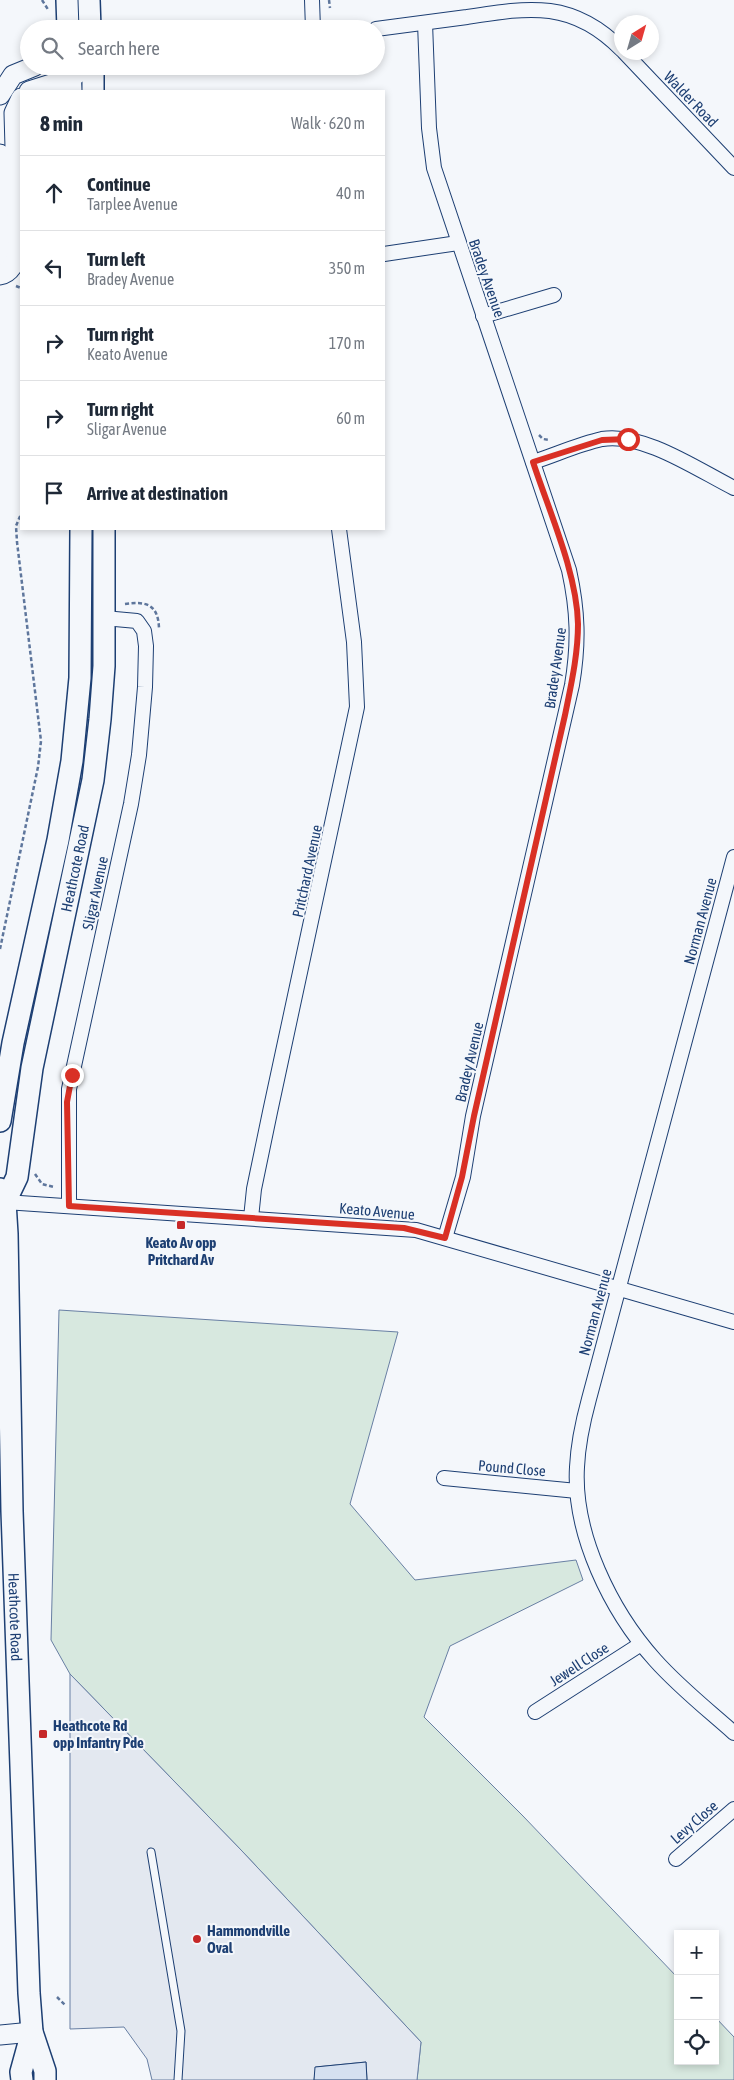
<!DOCTYPE html>
<meta charset="utf-8">
<style>
:root{--surface:#fff;--page:#f2f2f3;--text:#1f2937;--muted:#747a83;--line:#e0e1e3}
body{margin:0;font-family:"Asap Condensed",sans-serif;background:var(--page);color:var(--text)}
.controls{position:absolute;right:15px;bottom:15px;display:grid;overflow:hidden;border-radius:0px;box-shadow:0 2px 8px #0003}
.controls button{width:45px;height:45px;display:grid;place-items:center;padding:0;border:0;border-bottom:1px solid var(--line);background:var(--surface);color:var(--text);font:25px sans-serif}
.compass{position:absolute;left:614px;top:15px;width:45px;height:45px;border-radius:50%;background:var(--surface);box-shadow:0 2px 8px #0003;rotate:37deg}
.stop{position:absolute;width:15px;height:15px;margin:-11px;border:4px solid #d93025;border-radius:50%;background:#fff}
.stop.end{background:#d93025;border-color:#fff;box-shadow:0 1px 5px #0008}
.list{margin:0;padding:0;list-style:none}
h2{display:flex;justify-content:space-between;align-items:center;height:65px;margin:0;padding:0 20px;font-size:21px}
h2 small{font-size:16px;font-weight:400;color:var(--muted)}
.list li{display:grid;grid-template-columns:32px 1fr auto;gap:15px;align-items:center;box-sizing:border-box;height:75px;padding:0 20px;border-top:1px solid var(--line)}
.list b{display:block;font-size:19px;white-space:nowrap}
.list p{margin:0;font-size:16px;white-space:nowrap;color:var(--muted)}
.list em{font-size:16px;font-style:normal;color:var(--muted)}
.icon{flex:none;width:28px;height:28px;fill:none;stroke:currentColor;stroke-width:2;stroke-linecap:round;stroke-linejoin:round}
.map{position:relative;flex:none;width:734px;height:2080px;overflow:hidden}
.search{position:absolute;background:var(--surface);box-shadow:0 2px 8px #0003;left:20px;top:20px;width:365px;height:55px;display:flex;align-items:center;gap:12px;box-sizing:border-box;padding:0 18px;border-radius:28px;color:var(--muted);font-size:19px}
.panel{position:absolute;background:var(--surface);box-shadow:0 2px 8px #0003;left:20px;top:90px;width:365px;height:440px;border-radius:0px}
.map>svg:first-child{display:block}
</style>
<div class="map">
<svg width="734" height="2080" viewBox="0 0 734 2080">
<rect width="100%" height="100%" fill="#f4f7fb"/>
<path fill="#d7e8df" stroke="#687fa3" d="M59 1310 398 1332 350 1504 415 1580 576 1560 583 1580 450 1646 424 1717 523 1816 678 1978V2061H715V2017L734 2037V2080H417L421 2042 242 1851 70 1674 51 1640Z"/>
<path fill="#e3e8f0" stroke="#687fa3" d="M70 1674 242 1851 421 2042 417 2080H367L366 2062 316 2067 314 2080H152L147 2059 124 2027 70 2029Z"/>
<path fill="#d5e0f0" stroke="#1d3f73" d="M366 2062 367 2080H314L315 2067Z"/>
<g fill="none" stroke-linecap="round" stroke-linejoin="round">
<g stroke="#1d3f73" stroke-width="9">
<path id="lane" d="M151 1852 181 2031 178 2080"/>
</g>
<g stroke="#1d3f73" stroke-width="16">
<g id="street">
<path d="M312 0 313 29"/>
<path d="M425 23 429 128 434 168 569 570C578 611 579 643 572 685L473 1116 463 1177 445 1238"/>
<path d="M376 29C406 25 437 21 467 17 530 7 573 0 622 50"/>
<path d="M624 52 734 168"/>
<path d="M384 254 458 243"/>
<path d="M483 316 554 295"/>
<path d="M533 462C555 455 579 444 602 439 643 432 698 470 734 488"/>
<path d="M734 857 589 1399C583 1421 578 1444 577 1467 573 1534 611 1611 655 1660 679 1687 707 1709 734 1733"/>
<path d="M5 1202 416 1230 734 1322"/>
<path d="M69 1206V1089L131 804 139 755 145 687 146 646 144 631 137 621 104 618"/>
<path d="M251 1218 254 1189 270 1112 357 707 354 642 339 529"/>
<path d="M444 1478 577 1491"/>
<path d="M535 1712 641 1644"/>
<path d="M676 1859 734 1809"/>
</g>
</g>
<g stroke="#1d3f73" stroke-width="21">
<g id="secondary">
<path d="M29 91 70 78 90 66"/>
<path d="M0 95 13 75 35 66"/>
<path d="M0 154 3 246 0 258"/>
<path d="M0 275C12 273 15 261 18 252L14 113 21 98"/>
<path d="M0 2035 32 2032"/>
</g>
</g>
<g stroke="#1d3f73" stroke-width="24">
<g id="primary">
<path d="M67 0 68 29"/>
<path d="M89 0 90 29"/>
<path d="M70 66 71 91"/>
<path d="M93 66V91"/>
<path d="M0 1121 13 1043 58 840 72 761 80 678 81 529"/>
<path id="s1" d="M0 1189 5 1202 7 1234 12 1511 29 1993 32 2032 45 2071V2080"/>
<path id="s2" d="M5 1202 17 1177 32 1068 93 780 100 719 104 666V529"/>
<path d="M22 2080 21 2072 32 2032"/>
</g>
</g>
<g stroke="#5e769c" stroke-width="2.5" stroke-dasharray="4 2.5" stroke-linecap="butt">
<path d="M42 0 49 11"/>
<path d="M329 0 330 8"/>
<path d="M16 286 21 288"/>
<path d="M539 435 543 439 550 440"/>
<path d="M125 604C146 601 158 604 159 628"/>
<path d="M0 949 38 767 41 741 17 542 16 526 21 514"/>
<path d="M35 1174 42 1184 54 1187"/>
<path d="M57 1997 65 2005"/>
</g>
<use href="#lane" stroke="#f4f7fb" stroke-width="7"/>
<use href="#street" stroke="#f4f7fb" stroke-width="14"/>
<use href="#secondary" stroke="#f4f7fb" stroke-width="19"/>
<use href="#primary" stroke="#f4f7fb" stroke-width="21"/>
</g>
<g fill="none" stroke-linecap="round" stroke-linejoin="round">
<path stroke="#d93025" stroke-width="6" d="M72 1075 67 1102 69 1206 404 1228 445 1238 462 1177 474 1116 565 715C571 685 578 655 578 624 577 573 549 511 533 462L602 440 628 439"/>
</g>
<g fill="#c62828" stroke="#f4f7fb" stroke-width="2">
<rect x="176" y="1220" width="10" height="10" rx="2.5"/>
<rect x="38" y="1729" width="10" height="10" rx="2.5"/>
<circle cx="197" cy="1939" r="5"/>
</g>
<g text-anchor="middle" dominant-baseline="central" stroke-width="4" stroke-linejoin="round" paint-order="stroke">
<g font-size="15" fill="#1d3f73" stroke="#f4f7fb">
<text transform="translate(691 99) rotate(46)">Walder Road</text>
<text transform="translate(487 278) rotate(71)">Bradey Avenue</text>
<text transform="translate(555 668) rotate(-82)">Bradey Avenue</text>
<text stroke="none"><textPath href="#s2" startOffset="342">Heathcote Road</textPath></text>
<text transform="translate(307 871) rotate(-78)">Pritchard Avenue</text>
<text transform="translate(95 893) rotate(-78)">Sligar Avenue</text>
<text transform="translate(700 921) rotate(-75)">Norman Avenue</text>
<text transform="translate(469 1062) rotate(-77)">Bradey Avenue</text>
<text transform="translate(377 1211) rotate(5)">Keato Avenue</text>
<text transform="translate(595 1312) rotate(-75)">Norman Avenue</text>
<text transform="translate(512 1468) rotate(5)">Pound Close</text>
<text stroke="none"><textPath href="#s1" startOffset="429">Heathcote Road</textPath></text>
<text transform="translate(579 1664) rotate(-33)">Jewell Close</text>
<text transform="translate(694 1822) rotate(-41)">Levy Close</text>
</g>
<g font-size="15" font-weight="bold" fill="#1d3f73" stroke="#f4f7fb" text-anchor="start">
<text x="181" y="1242" text-anchor="middle">Keato Av opp<tspan x="181" dy="17">Pritchard Av</tspan></text>
<text x="53" y="1725">Heathcote Rd<tspan x="53" dy="17">opp Infantry Pde</tspan></text>
<text x="207" y="1930">Hammondville<tspan x="207" dy="17">Oval</tspan></text>
</g>
</g>
</svg>
<div class="controls">
<button>+</button>
<button>−</button>
<button><svg class="icon" aria-label="locate" viewBox="0 0 24 24"><circle cx="12" cy="12" r="6"/><path d="M12 2v4M12 18v4M2 12h4M18 12h4"/></svg></button>
</div>
<svg class="compass" viewBox="-18 -18 36 36"><path d="M0-13l5 13h-10z" fill="#e53935"/><path d="M0 13l5-13h-10z" fill="#747a83"/></svg>
<div class="stop" style="left:628px;top:439px"></div>
<div class="stop end" style="left:72px;top:1075px"></div>
<div class="search"><svg class="icon" aria-label="search" viewBox="0 0 24 24"><circle cx="10" cy="10" r="6"/><path d="M15 15l6 6"/></svg>Search here</div>
<section class="panel">
<h2>8 min<small>Walk · 620 m</small></h2>
<ul class="list">
<li><svg class="icon" aria-label="ahead" viewBox="0 0 24 24"><path d="M12 20V5M6 11l6-6 6 6"/></svg><div><b>Continue</b><p>Tarplee Avenue</p></div><em>40 m</em></li>
<li><svg class="icon" aria-label="left" viewBox="0 0 24 24"><path d="M17 20v-9H6M10 6l-5 5 5 5"/></svg><div><b>Turn left</b><p>Bradey Avenue</p></div><em>350 m</em></li>
<li><svg class="icon" aria-label="right" viewBox="0 0 24 24"><path d="M7 20v-9h11M14 6l5 5-5 5"/></svg><div><b>Turn right</b><p>Keato Avenue</p></div><em>170 m</em></li>
<li><svg class="icon" aria-label="right" viewBox="0 0 24 24"><path d="M7 20v-9h11M14 6l5 5-5 5"/></svg><div><b>Turn right</b><p>Sligar Avenue</p></div><em>60 m</em></li>
<li><svg class="icon" aria-label="arrive" viewBox="0 0 24 24"><path d="M6 21V4h12l-3 4 3 4H6"/></svg><div><b>Arrive at destination</b></div></li>
</ul>
</section>
</div>
